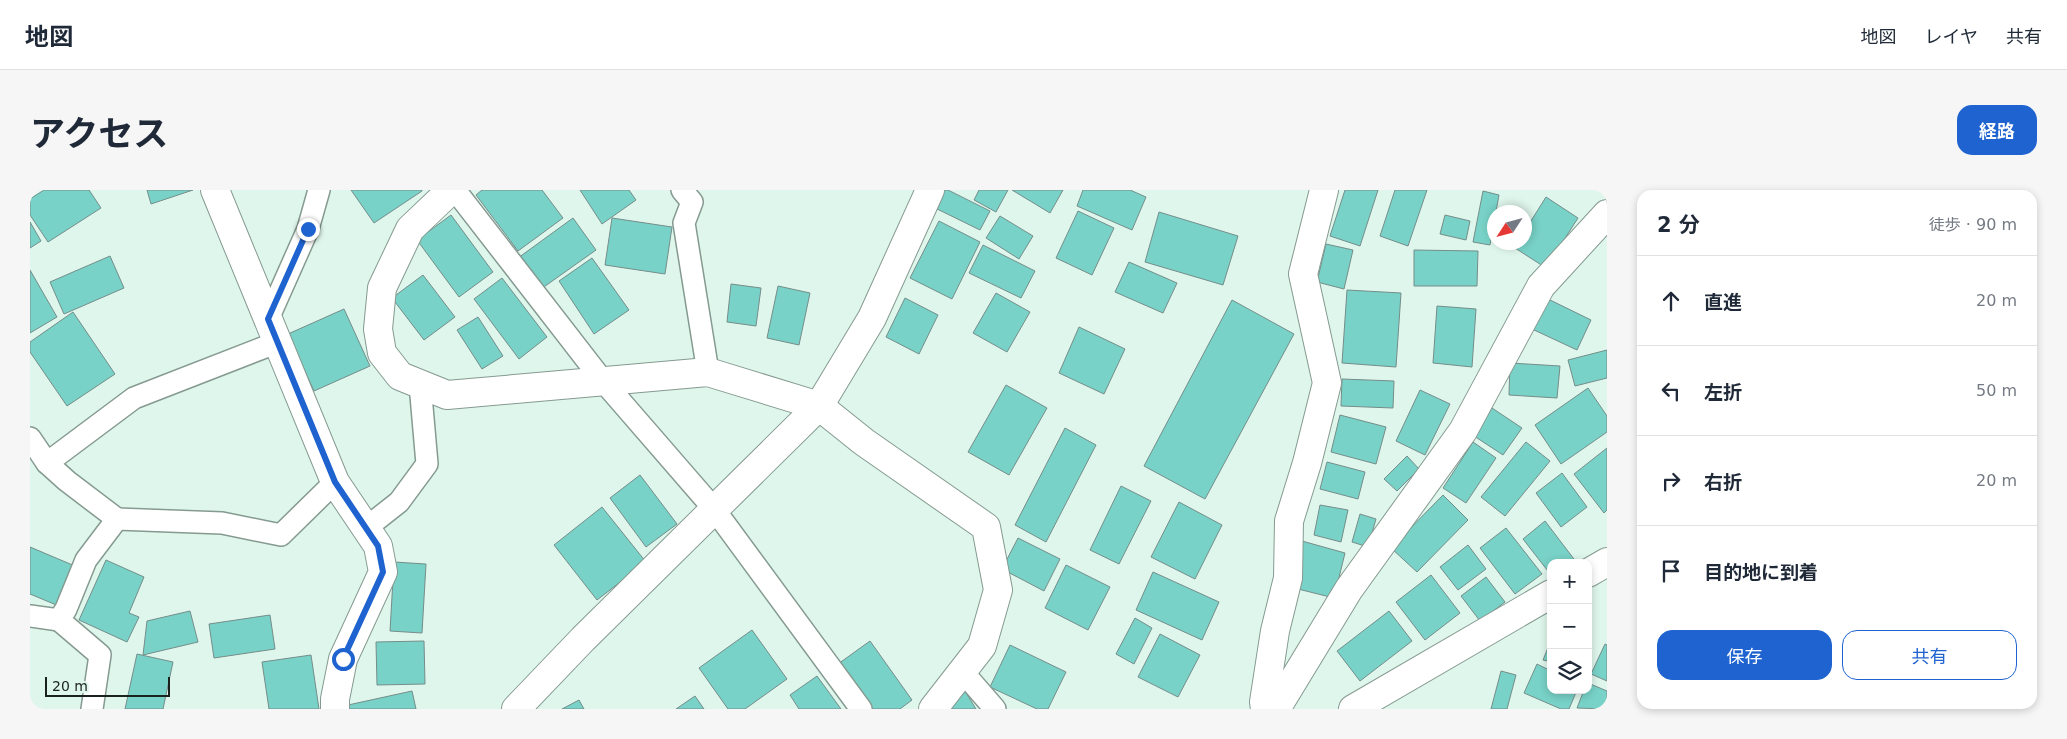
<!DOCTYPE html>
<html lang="ja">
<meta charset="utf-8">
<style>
:root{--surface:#fff;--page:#f6f6f7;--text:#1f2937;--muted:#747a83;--line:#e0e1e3;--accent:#1e63cf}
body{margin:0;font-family:"DejaVu Sans","Noto Sans JP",sans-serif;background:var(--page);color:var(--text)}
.controls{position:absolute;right:15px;bottom:15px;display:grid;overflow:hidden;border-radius:10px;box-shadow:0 2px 8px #0003}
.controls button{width:45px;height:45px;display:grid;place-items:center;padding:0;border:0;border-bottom:1px solid var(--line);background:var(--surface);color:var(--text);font:25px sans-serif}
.compass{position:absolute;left:1457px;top:15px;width:45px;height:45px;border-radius:50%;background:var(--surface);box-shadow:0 2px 8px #0003;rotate:234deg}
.scale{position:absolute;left:15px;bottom:12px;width:125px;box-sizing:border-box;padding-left:5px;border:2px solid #19221e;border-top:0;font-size:14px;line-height:18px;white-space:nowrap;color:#19221e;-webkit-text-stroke:4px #dff6ec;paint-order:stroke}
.stop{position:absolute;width:15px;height:15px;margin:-11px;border:4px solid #1e63cf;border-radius:50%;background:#fff}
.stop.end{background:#1e63cf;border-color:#fff;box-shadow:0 1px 5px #0008}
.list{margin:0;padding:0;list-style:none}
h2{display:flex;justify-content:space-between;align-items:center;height:65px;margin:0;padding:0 20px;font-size:21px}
h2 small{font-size:16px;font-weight:400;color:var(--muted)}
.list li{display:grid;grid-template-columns:32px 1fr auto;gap:15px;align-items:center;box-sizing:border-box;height:90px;padding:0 20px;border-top:1px solid var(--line)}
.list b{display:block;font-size:19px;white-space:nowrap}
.list em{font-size:16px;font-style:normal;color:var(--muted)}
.actions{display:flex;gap:10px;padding:15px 20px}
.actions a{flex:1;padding:11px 0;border:1px solid var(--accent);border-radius:15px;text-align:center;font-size:18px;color:var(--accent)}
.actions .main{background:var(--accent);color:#fff}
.icon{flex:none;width:28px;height:28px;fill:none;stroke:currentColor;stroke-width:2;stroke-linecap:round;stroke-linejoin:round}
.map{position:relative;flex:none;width:1577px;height:519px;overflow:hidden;border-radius:15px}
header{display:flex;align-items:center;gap:30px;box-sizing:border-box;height:70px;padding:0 25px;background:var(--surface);border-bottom:1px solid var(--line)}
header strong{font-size:24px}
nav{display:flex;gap:28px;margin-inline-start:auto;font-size:18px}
.intro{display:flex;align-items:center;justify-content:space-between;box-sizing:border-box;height:120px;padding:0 30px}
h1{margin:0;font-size:35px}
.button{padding:12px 22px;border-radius:15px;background:var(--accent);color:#fff;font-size:18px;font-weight:700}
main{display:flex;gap:30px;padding:0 30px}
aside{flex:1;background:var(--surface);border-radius:15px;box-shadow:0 2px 8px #0003}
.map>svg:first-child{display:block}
</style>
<header>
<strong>地図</strong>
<nav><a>地図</a><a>レイヤ</a><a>共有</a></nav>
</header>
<div class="intro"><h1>アクセス</h1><a class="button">経路</a></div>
<main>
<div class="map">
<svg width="1577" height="519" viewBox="0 0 1577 519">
<rect width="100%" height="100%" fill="#dff6ec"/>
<g fill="#78d2c7" stroke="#758d8a">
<path d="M14 0H59L71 18 18 52 0 25V9Z"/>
<path d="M117 0H163L121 14Z"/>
<path d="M321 0H392V1L344 33Z"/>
<path d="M452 0H512L533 28 488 61 446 5Z"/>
<path d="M550 0H599L606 10 572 34Z"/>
<path d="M909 0H918L960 21 950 40 901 16Z"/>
<path d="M949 0H978L966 22 944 10Z"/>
<path d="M982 0H1033L1020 23Z"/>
<path d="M1053 0H1100L1116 7 1102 40 1047 16Z"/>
<path d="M1315 0H1348L1330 56 1300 46Z"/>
<path d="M1365 0H1397L1378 56 1350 46Z"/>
<path d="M1453 1 1469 5 1460 55 1443 52Z"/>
<path d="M1516 7 1548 28 1516 78 1485 58 1488 52H1494V42Z"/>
<path d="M1048 21 1084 38 1062 85 1026 68Z"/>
<path d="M1129 22 1208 46 1193 95 1115 72Z"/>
<path d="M421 25 463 82 429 107 387 50Z"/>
<path d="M1415 25 1440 31 1436 50 1410 44Z"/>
<path d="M970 26 1003 46 989 69 956 48Z"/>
<path d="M543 28 566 60 511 99 488 68Z"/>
<path d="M582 28 642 37 635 84 575 75Z"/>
<path d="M909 31 950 52 922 109 880 88Z"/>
<path d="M0 32 11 51 0 58Z"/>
<path d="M1296 54 1323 60 1314 99 1287 92Z"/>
<path d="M953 55 1005 81 991 108 939 83Z"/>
<path d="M1384 60 1448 61 1447 96H1384Z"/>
<path d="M80 66 94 98 34 124 20 92Z"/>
<path d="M562 68 599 120 564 144 529 91Z"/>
<path d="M1099 72 1147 93 1133 123 1085 102Z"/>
<path d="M0 80 27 127 0 143Z"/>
<path d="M393 85 425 127 394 150 362 108Z"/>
<path d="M472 88 517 147 489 169 444 109Z"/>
<path d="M701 94 731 98 726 136 697 132Z"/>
<path d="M748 96 780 103 769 155 737 148Z"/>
<path d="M1317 100 1371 103 1366 177 1312 173Z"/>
<path d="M966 103 1000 122 977 162 943 143Z"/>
<path d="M875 108 908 125 889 164 856 147Z"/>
<path d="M1516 108 1561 130 1547 160 1502 139Z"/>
<path d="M1202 110 1264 144 1175 309 1114 276Z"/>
<path d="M1407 116 1446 119 1442 177 1403 173Z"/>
<path d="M314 119 340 176 284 201 258 144Z"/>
<path d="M43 122 85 184 37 216 0 162V152Z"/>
<path d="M448 127 473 166 452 179 427 140Z"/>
<path d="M1049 137 1095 159 1074 204 1029 183Z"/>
<path d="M1577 160V188L1545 196 1538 170Z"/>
<path d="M1480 173 1530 176 1527 208 1479 205Z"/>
<path d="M1312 189 1364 191 1363 218 1311 216Z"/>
<path d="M976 195 1017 218 979 285 938 262Z"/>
<path d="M1558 198 1577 226V242L1531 274 1505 235Z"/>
<path d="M1390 200 1420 214 1395 265 1366 251Z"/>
<path d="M1462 218 1492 238 1473 265 1444 246Z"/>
<path d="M1310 225 1356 237 1346 274 1301 262Z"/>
<path d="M1035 238 1066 255 1016 352 985 335Z"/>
<path d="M1443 252 1466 268 1436 313 1413 298Z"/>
<path d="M1496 252 1520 271 1475 326 1451 307Z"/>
<path d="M1577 258V320L1574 323 1544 284Z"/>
<path d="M1377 266 1389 279 1367 301 1354 289Z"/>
<path d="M1297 272 1335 282 1328 309 1290 299Z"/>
<path d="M1532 283 1557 317 1531 337 1506 303Z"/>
<path d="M610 285 647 334 616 357 580 308Z"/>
<path d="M1091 296 1121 311 1089 374 1060 360Z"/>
<path d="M1413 305 1438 330 1387 382 1361 358Z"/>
<path d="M1149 312 1192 335 1165 389 1121 367Z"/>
<path d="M1290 315 1318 320 1311 352 1284 345Z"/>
<path d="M572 317 616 372 567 410 524 355Z"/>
<path d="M1330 324 1346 329 1338 357 1322 352Z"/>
<path d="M1515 331 1547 373H1521V385L1493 349Z"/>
<path d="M1476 338 1512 384 1485 404 1450 358Z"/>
<path d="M988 348 1030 369 1014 401 972 379Z"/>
<path d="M1272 351 1315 363 1304 408 1260 397Z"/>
<path d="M1438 355 1456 379 1428 400 1410 377Z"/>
<path d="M0 357 52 379 36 419 0 404Z"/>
<path d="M76 370 114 387 99 423 109 427 97 452 49 430Z"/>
<path d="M364 372 396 374 392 443 360 441Z"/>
<path d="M1036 375 1080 397 1058 440 1015 418Z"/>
<path d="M1123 382 1189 412 1172 450 1106 420Z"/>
<path d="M1401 385 1430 423 1395 450 1366 412Z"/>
<path d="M1456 387 1475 412 1450 431 1431 406Z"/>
<path d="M160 421 168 452 113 465 117 431Z"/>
<path d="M1359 421 1382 451 1330 491 1307 461Z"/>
<path d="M240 425 245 459 184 468 179 434Z"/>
<path d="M1105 428 1122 438 1104 474 1086 464Z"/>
<path d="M722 440 757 489 715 519H698L669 478Z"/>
<path d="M1130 444 1170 465 1148 507 1108 487Z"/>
<path d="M1521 450V472L1513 470Z"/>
<path d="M394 451 395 494 347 495 346 452Z"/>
<path d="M840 451 882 510 870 519H839L808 474Z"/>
<path d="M1575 454 1577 455V491L1561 484Z"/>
<path d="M980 455 1036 482 1018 519H1007L960 497Z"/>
<path d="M107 464 143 472 133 519H95Z"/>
<path d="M281 465 289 519H239L232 472Z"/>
<path d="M1507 474 1521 481V500H1547L1539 519H1531L1494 503Z"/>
<path d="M1471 481 1486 485 1477 519H1461Z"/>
<path d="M787 486 811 519H769L760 505Z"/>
<path d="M1558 493 1577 501V519L1547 518 1554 500H1558Z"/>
<path d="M932 496 946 519H919Z"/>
<path d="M382 501 386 519H319L318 515Z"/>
<path d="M665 506 674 519H646Z"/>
<path d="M549 510 554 519H532Z"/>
</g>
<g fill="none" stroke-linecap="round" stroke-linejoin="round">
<g stroke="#859a90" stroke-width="24">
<g id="lane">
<path d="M425 0 573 191 684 319 831 519"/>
<path d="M652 0 662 12 654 33 678 182"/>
<path d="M238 129 278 39 289 0"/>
<path d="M0 248 17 273 37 291 87 329 56 370 36 419 29 430 70 465 62 519"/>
<path d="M17 273 104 208 248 152"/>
<path d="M87 329 192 333 251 345 305 292"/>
<path d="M336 338 369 312 397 274 390 194"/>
<path d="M0 426 29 430"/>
<path d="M932 481 965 519"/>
</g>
</g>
<g stroke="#859a90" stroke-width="30">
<g id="street">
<path d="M185 0 305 292 348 356 353 382 313 469 305 509V519"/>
<path d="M421 0 380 39 352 98 348 139 352 163 370 186 417 205 678 182 789 216 834 252 956 337 968 400 952 456 903 519"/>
<path d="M1558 383 1577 372"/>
<path d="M486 519 553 449 789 216 842 128 900 0"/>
<path d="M1235 519 1234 512 1245 441 1258 388 1259 331 1277 273 1297 193 1273 84 1294 0"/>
<path d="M1246 519 1319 399 1433 241 1511 96 1577 24"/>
<path d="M1323 519 1521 404"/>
</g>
</g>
<use href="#lane" stroke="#fff" stroke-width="21"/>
<use href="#street" stroke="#fff" stroke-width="28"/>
</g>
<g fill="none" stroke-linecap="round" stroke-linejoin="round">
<path stroke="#1e63cf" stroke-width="6" d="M278 39 238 129 305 292 348 356 353 382 313 469"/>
</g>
</svg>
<div class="controls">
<button>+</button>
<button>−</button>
<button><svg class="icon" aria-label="layers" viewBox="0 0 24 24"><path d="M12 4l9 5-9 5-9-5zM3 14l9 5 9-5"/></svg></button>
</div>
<svg class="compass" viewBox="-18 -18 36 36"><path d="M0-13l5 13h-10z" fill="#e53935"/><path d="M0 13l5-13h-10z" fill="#747a83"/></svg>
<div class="scale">20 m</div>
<div class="stop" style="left:313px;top:469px"></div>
<div class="stop end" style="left:278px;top:39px"></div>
</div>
<aside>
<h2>2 分<small>徒歩 · 90 m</small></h2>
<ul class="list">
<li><svg class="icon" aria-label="ahead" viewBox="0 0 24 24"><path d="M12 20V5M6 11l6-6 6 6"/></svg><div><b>直進</b></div><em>20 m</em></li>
<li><svg class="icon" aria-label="left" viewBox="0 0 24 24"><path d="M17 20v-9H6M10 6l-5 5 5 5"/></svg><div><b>左折</b></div><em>50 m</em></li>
<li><svg class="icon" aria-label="right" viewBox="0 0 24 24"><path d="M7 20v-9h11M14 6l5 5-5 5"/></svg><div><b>右折</b></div><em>20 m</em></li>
<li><svg class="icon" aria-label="arrive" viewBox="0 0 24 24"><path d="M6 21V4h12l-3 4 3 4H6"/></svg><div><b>目的地に到着</b></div></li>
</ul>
<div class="actions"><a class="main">保存</a><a>共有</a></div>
</aside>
</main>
